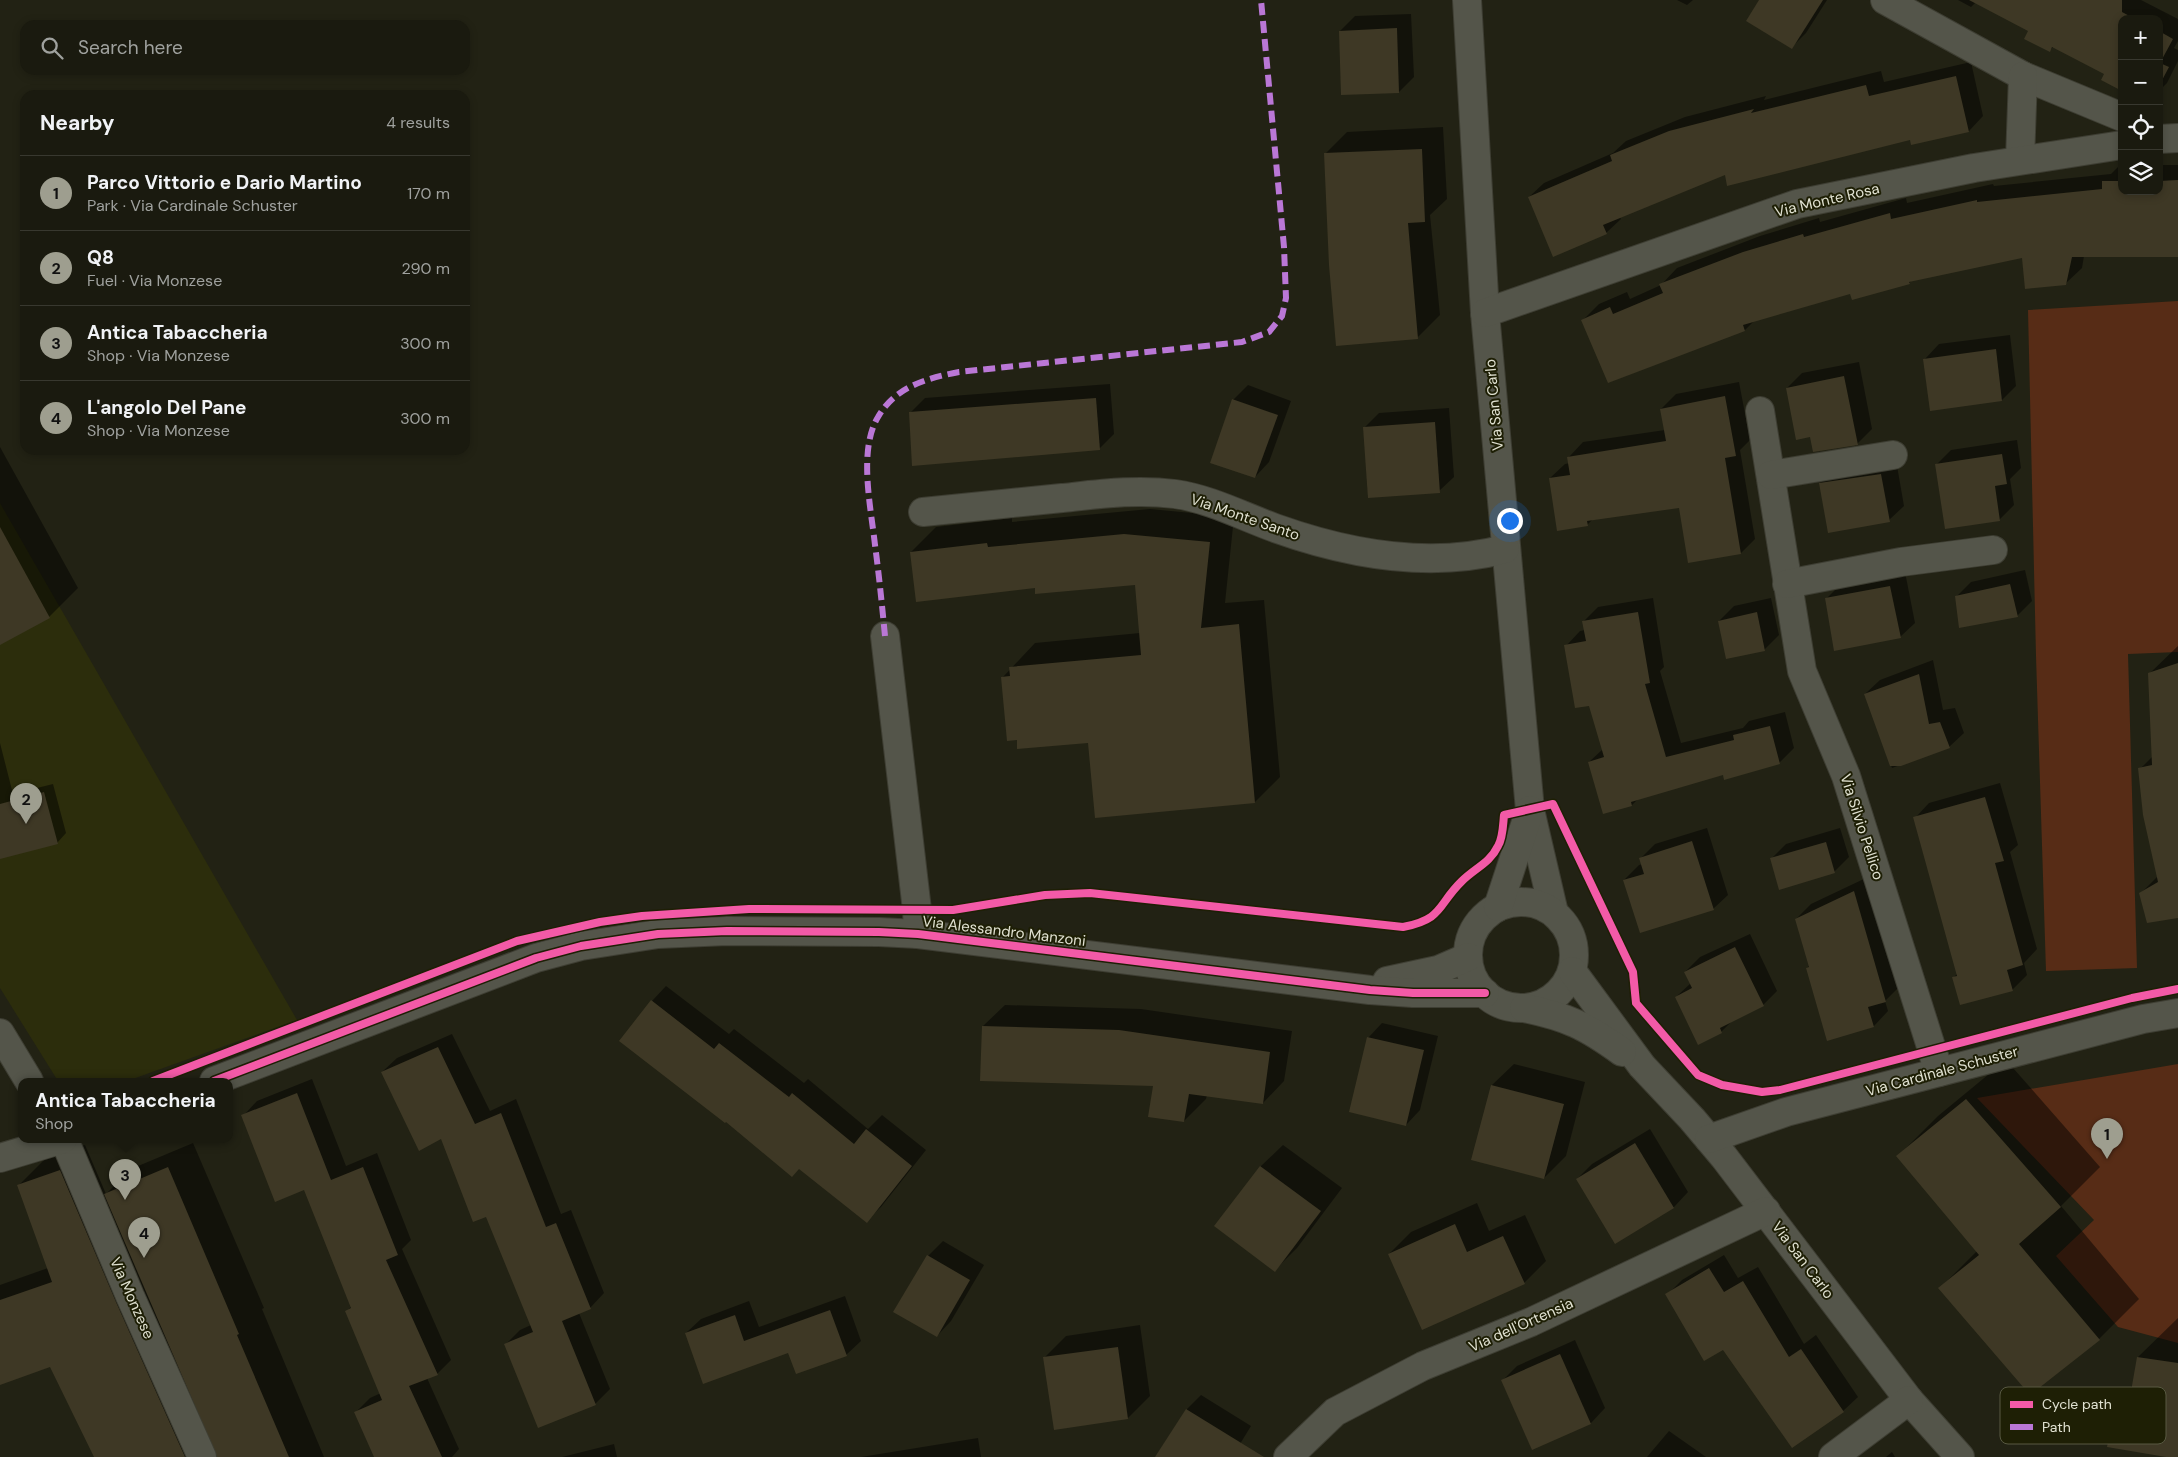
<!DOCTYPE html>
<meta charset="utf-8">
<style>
:root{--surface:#1a1a0f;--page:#27271d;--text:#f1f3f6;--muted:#9fa19e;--line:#38382f;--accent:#9e9e8f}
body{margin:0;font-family:"DM Sans",sans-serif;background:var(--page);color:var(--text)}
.controls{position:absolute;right:15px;top:15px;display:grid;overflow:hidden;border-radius:10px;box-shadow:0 2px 8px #0003}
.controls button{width:45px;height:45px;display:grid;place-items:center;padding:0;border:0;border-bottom:1px solid var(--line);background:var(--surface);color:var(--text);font:25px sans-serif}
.you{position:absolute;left:1509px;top:520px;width:18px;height:18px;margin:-12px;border:4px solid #fff;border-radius:50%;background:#1a73e8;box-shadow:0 0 0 8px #1a73e833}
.badge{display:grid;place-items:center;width:32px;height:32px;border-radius:50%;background:var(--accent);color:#111;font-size:16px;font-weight:700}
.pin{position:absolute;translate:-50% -41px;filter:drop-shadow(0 1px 2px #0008)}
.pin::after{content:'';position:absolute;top:26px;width:18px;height:15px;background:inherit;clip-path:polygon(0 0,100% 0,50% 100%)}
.popup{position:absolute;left:18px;top:1078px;width:215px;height:65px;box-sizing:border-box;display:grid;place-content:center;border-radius:10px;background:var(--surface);filter:drop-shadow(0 1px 4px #0005);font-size:16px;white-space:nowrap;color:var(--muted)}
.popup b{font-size:19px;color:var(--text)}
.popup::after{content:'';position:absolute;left:50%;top:100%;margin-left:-10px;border:10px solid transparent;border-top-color:var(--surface)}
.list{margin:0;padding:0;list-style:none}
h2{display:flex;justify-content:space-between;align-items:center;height:65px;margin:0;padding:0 20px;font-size:21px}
h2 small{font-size:16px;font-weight:400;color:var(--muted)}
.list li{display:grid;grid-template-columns:32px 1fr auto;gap:15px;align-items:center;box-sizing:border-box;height:75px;padding:0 20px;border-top:1px solid var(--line)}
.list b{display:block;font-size:19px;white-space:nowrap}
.list p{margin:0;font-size:16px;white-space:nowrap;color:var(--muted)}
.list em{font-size:16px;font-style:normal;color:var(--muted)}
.icon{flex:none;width:28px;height:28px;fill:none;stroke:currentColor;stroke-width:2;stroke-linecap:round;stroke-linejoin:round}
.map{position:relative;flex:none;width:2178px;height:1457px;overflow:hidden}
.search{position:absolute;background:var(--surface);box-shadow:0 2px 8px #0003;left:20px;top:20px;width:450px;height:55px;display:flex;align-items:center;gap:12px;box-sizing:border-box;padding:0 18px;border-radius:15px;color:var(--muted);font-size:19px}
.panel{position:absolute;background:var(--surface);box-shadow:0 2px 8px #0003;left:20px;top:90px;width:450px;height:365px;border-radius:15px}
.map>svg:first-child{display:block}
</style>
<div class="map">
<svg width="2178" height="1457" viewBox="0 0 2178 1457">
<rect width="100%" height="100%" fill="#222214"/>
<path fill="#2c2d0c" d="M0 503 297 1020 127 1081H58L0 988Z"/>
<g fill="#572c16">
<path d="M2178 301V652L2128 654 2137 968 2046 971 2036 656 2028 310Z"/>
<path d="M2178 1064V1343L2118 1327 2056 1256 2094 1220 1977 1098Z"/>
</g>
<g fill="#0007">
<path d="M1677 0H1693L1687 5Z"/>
<path d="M1761 0H1827L1806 33 1792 47Z"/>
<path d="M1958 0H2141L2178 19V41L2174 48 2178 50V61L2167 83 2159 91V19H2122L2106 73 2054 46 2049 51 2030 30 1976 2 1971 7Z"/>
<path d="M1411 14 1414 77 1399 92 1340 31 1355 16Z"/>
<path d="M1971 62 1983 116 1969 131 1912 144 1910 138 1725 173 1620 217 1621 219 1606 233 1529 197 1544 183 1613 153 1626 141 1685 117 1766 96 1764 100 1881 71 1884 82Z"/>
<path d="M1443 127 1447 199 1430 215 1440 315 1418 337 1325 154 1347 132Z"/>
<path d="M2120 165H2122V191H2159V165H2178V255L2084 256 2082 268 2065 284 2023 256 1912 280 1909 283 1851 293 1754 321 1745 330 1609 382 1582 321 1599 304 1627 292 1630 299 1661 285 1677 268 1760 236 1819 218 1820 222 1906 198 1907 203 1993 184 1994 186 2111 174Z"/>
<path d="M2010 335 2016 386 2002 400 1925 359 1939 344Z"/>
<path d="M1859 362 1872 429 1857 444 1787 388 1802 373Z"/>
<path d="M1739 382 1750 440 1740 450 1755 539 1741 553 1680 507 1593 519 1587 525 1550 478 1565 464 1570 463 1569 457 1583 442 1665 430 1661 409 1676 394Z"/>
<path d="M1110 384 1114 434 1100 448 910 413 925 398Z"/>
<path d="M1248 385 1291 401 1269 462 1255 477 1233 400Z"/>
<path d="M1449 408 1454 477 1439 491 1364 428 1379 413Z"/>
<path d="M2017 440 2021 468 2010 479 2014 505 1999 520 1936 465 1951 450Z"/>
<path d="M0 447 78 588 49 617 0 644Z"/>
<path d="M1896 460 1904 506 1889 520 1820 483 1835 469Z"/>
<path d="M1150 509 1234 517 1225 603 1264 600 1280 777 1255 802 1089 742 1003 677 1035 643 1140 633 1136 583 1036 587 911 552 936 527 1012 518V522Z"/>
<path d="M2025 570 2032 601 2017 616 1956 597 1971 582Z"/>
<path d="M1905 572 1915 623 1900 637 1826 599 1841 584Z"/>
<path d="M1653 598 1664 667 1660 671 1681 743 1743 728 1749 721 1785 712 1794 748 1779 763 1724 774 1638 799 1632 805 1604 813 1589 762 1603 749 1590 705 1566 646 1580 631 1585 630 1584 621 1598 607Z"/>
<path d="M1771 598 1779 635 1764 650 1719 621 1734 606Z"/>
<path d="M2178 646V917L2140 894 2158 876 2140 769 2153 756 2149 674Z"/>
<path d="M1933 660 1943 710 1955 708 1964 733 1949 747 1892 768 1865 694 1880 680Z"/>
<path d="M0 743 13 794 53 784 66 833 57 843 0 858Z"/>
<path d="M2000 783 2018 845 2010 852 2037 949 2024 963 2027 975 2012 990 1953 978 1958 973 1915 818 1929 803Z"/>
<path d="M1707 828 1728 895 1713 909 1624 880 1639 865 1643 864 1641 858 1655 844Z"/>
<path d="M1840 828 1849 857 1834 872 1771 859 1786 844Z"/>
<path d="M1868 877 1900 986 1885 1001 1888 1011 1874 1026 1828 1039 1807 968 1810 965 1796 919 1811 904Z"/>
<path d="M1750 934 1777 991 1763 1005 1733 1020 1721 1032 1676 997 1691 983 1685 972 1700 957Z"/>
<path d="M666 986 729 1034 734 1029 804 1083 808 1079 868 1129 882 1115 926 1150 881 1207 866 1221 652 1001Z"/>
<path d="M1005 1005 1141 1009 1292 1031 1284 1081 1263 1103 1207 1095 1206 1099 1184 1121 1154 1085 983 1026Z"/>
<path d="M1382 1023 1438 1036 1420 1110 1406 1125 1368 1038Z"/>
<path d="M452 1034 490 1111 516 1099 561 1214 571 1210 604 1293 590 1308 579 1313 610 1389 595 1404 506 1344 520 1330 531 1325 487 1215 442 1138 382 1072 397 1058Z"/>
<path d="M2006 1060 2100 1167 2061 1206 2139 1299 2099 1339 2030 1393 1940 1288 1977 1251 1898 1156 1938 1116Z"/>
<path d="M1514 1064 1585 1082 1566 1156 1544 1178 1492 1085Z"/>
<path d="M312 1079 346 1166 377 1153 411 1240 402 1249 451 1360 437 1374 427 1378 459 1449 452 1457H375L356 1412 370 1398 381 1393 347 1311 352 1306 305 1189 243 1116 257 1101Z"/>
<path d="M1650 1129 1688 1192 1674 1207 1616 1242 1577 1179 1592 1164Z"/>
<path d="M193 1143 264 1308 262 1309 324 1457H95L51 1366 0 1384V1285L48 1268 19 1185 44 1160 85 1145 106 1194 131 1169Z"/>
<path d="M1283 1145 1342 1188 1297 1248 1275 1270 1216 1226 1261 1166Z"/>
<path d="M1477 1203 1489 1231 1525 1215 1546 1261 1524 1283 1389 1254 1411 1232Z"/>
<path d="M943 1241 984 1265 951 1321 937 1336 928 1256Z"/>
<path d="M1724 1255 1738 1278 1758 1267 1804 1344 1816 1335 1858 1397 1843 1411 1723 1348 1667 1295 1682 1280Z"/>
<path d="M845 1296 861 1341 846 1355 789 1352 686 1333 701 1319 749 1301 759 1327Z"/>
<path d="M2178 1318V1457H2172L2116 1401 2134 1384 2138 1357Z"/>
<path d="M1140 1325 1150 1396 1128 1418 1045 1357 1066 1336Z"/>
<path d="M1575 1340 1605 1408 1591 1423 1532 1449 1502 1381 1517 1366Z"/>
<path d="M1201 1395 1251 1426 1232 1457H1157L1187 1409Z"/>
<path d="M1669 1431 1706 1457H1647Z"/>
<path d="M978 1438 981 1457H861Z"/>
<path d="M614 1444 617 1457H562Z"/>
<path d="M1892 1452 1895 1457H1886Z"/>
</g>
<g fill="#3e3825">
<path d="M1759 0H1823L1792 49 1746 21Z"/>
<path d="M1969 0H2122V12L2135 19H2122V91L2101 80 2104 74 2052 47 2050 52 2024 39 2028 31Z"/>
<path d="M1397 28 1399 93 1341 95 1339 31Z"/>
<path d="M2159 31 2173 39 2160 63 2169 67 2159 86Z"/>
<path d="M1956 76 1969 132 1911 145 1910 140 1727 186 1725 175 1603 225 1607 234 1553 257 1528 197 1612 161 1610 155 1669 131 1754 109 1751 113 1866 85 1869 96Z"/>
<path d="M1422 149 1425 222 1408 223 1418 339 1336 346 1329 265 1324 153Z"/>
<path d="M2178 180V257H2072L2066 285 2025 289 2022 258 1909 282 1910 284 1852 300 1850 294 1743 325 1745 331 1608 383 1581 320 1610 307 1613 314 1663 293 1659 284 1743 252 1803 234 1804 237 1890 213 1891 219 1977 200V202L2102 189V181H2122V191H2159V181Z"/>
<path d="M1996 349 2002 401 1930 411 1923 359Z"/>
<path d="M1844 376 1858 445 1813 452 1810 437 1796 440 1786 388Z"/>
<path d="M1725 396 1736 456 1725 458 1741 554 1688 563 1679 508 1587 521 1588 526 1557 531 1549 478 1570 475 1567 457 1666 441 1660 409Z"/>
<path d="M1096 398 1100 450 912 466 909 412Z"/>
<path d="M1232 399 1278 415 1255 478 1210 463Z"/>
<path d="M1435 422 1440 493 1368 498 1363 427Z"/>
<path d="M2002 454 2007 484 1995 486 2000 521 1945 529 1935 464Z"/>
<path d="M1881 474 1890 522 1828 533 1819 483Z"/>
<path d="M0 527 50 618 0 645Z"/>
<path d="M1124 534 1210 542 1201 628 1239 624 1255 803 1095 818 1088 743 1017 749V740L1007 741 1001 677 1010 676 1009 667 1141 655 1135 585 1035 594V588L916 602 910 552 987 543 988 547Z"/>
<path d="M2010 584 2018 617 1959 628 1955 596Z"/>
<path d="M1890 586 1901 638 1834 651 1825 598Z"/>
<path d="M1638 612 1650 683 1645 684 1666 757 1734 740 1733 735 1770 726 1780 764 1724 780 1723 775 1631 802 1632 806 1603 814 1588 762 1604 757 1589 706 1575 708 1564 645 1586 641 1582 621Z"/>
<path d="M1757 612 1765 651 1726 659 1718 621Z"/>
<path d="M2178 663V918L2147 923 2139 893 2158 882 2143 815 2138 768 2152 765 2148 673Z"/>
<path d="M1919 674 1929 724 1940 722 1950 748 1901 766H1890L1864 694Z"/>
<path d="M44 792 58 844 0 859V804Z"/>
<path d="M1985 797 2004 861 1995 863 2023 965 2007 970 2013 991 1960 1005 1952 977 1957 976 1913 817Z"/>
<path d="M1692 841 1714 910 1640 933 1623 880 1644 874 1639 858Z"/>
<path d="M1826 842 1835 873 1779 890 1770 858Z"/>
<path d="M1854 891 1886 1002 1868 1007 1874 1027 1827 1041 1806 968 1809 967 1795 919Z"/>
<path d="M1735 947 1764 1006 1720 1028 1722 1033 1698 1045 1675 997 1692 988 1684 972Z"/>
<path d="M651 1000 714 1049 719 1043 789 1097 792 1093 854 1144 866 1129 912 1166 867 1223 799 1169 792 1177 726 1122 725 1123 619 1041Z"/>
<path d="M982 1026 1119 1030 1270 1052 1263 1104 1189 1094 1184 1122 1148 1117 1153 1086 980 1081Z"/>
<path d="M1367 1037 1424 1050 1406 1126 1349 1112Z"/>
<path d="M438 1047 475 1124 501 1113 546 1227 556 1223 591 1309 562 1321 596 1405 538 1428 504 1344 533 1332 486 1217 473 1222 441 1139 419 1151 381 1072Z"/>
<path d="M1491 1085 1564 1104 1544 1179 1471 1160Z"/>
<path d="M297 1093 331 1180 363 1167 398 1255 386 1260 438 1375 409 1386 442 1457H374L354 1412 382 1400 345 1311 351 1308 304 1190 275 1202 241 1115Z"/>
<path d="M1966 1099 2061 1207 2019 1244 2100 1340 2030 1395 1938 1288 1979 1255 1896 1156Z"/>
<path d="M1635 1143 1674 1208 1615 1244 1576 1179Z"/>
<path d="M1260 1166 1321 1211 1275 1272 1214 1226Z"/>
<path d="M168 1167 239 1334 237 1335 289 1457H217L104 1194Z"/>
<path d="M60 1170 116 1302 185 1457H94L50 1367 0 1385V1300L52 1282 17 1185Z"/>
<path d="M1455 1224 1467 1252 1503 1236 1525 1284 1422 1330 1388 1254Z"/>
<path d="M927 1255 970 1280 937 1337 893 1312Z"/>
<path d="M1709 1268 1724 1292 1743 1281 1789 1357 1801 1349 1844 1412 1792 1448 1723 1350 1704 1361 1665 1294Z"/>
<path d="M830 1310 847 1356 796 1374 788 1353 703 1384 685 1333 735 1315 744 1341Z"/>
<path d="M1118 1347 1128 1419 1054 1430 1043 1357Z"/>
<path d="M1560 1354 1591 1424 1532 1450 1501 1380Z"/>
<path d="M2137 1357 2178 1363V1457H2166L2107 1447 2115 1401 2129 1403Z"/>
<path d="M1186 1409 1264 1457H1155Z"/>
</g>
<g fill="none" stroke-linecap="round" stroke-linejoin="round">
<g stroke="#3e3e33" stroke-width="30">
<g id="minor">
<path d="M1467 0 1485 313 1530 810 1554 913"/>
<path d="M1885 0 2023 76 2122 117"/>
<path d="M2159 139 2178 138"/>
<path d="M2020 160 2023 76"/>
<path d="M1485 313 1797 204 1974 168 2122 145"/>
<path d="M1760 411 1802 671 1846 776 1939 1072"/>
<path d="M1771 475 1893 455"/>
<path d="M923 512C969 507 1016 503 1062 498 1100 494 1137 489 1175 494 1210 499 1242 516 1275 528 1348 554 1429 569 1505 549"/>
<path d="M1787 584 1901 562 1993 550"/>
<path d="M885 636 917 910 918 934"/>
<circle cx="1521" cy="955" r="53"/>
<path d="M1498 907 1530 810"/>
<path d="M1572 971 1642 1066 1692 1119 1724 1157 1909 1400 1960 1457"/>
<path d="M1387 981 1438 970 1468 957"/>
<path d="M1524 1008C1568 1017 1586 1026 1622 1052"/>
<path d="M0 1033 29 1081"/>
<path d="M214 1081 536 958 581 946 658 934 727 931 879 932 918 934 1370 990 1413 993H1485"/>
<path d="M64 1139 130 1296 202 1457"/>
<path d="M1709 1139 1786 1112 2143 1019 2178 1013"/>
<path d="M0 1158 63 1139"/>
<path d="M1288 1457 1335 1412 1423 1366 1531 1322 1766 1211"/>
<path d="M1833 1457 1909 1400"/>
</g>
</g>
<use href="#minor" stroke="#54554a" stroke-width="28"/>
<path stroke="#ba77d6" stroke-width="6" stroke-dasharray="12 6" stroke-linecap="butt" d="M885 636C882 605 879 575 875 545 871 508 858 450 878 417 895 387 927 378 959 372L1242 342 1269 332 1282 316 1286 298 1284 247 1261 0"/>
<g stroke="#1e1f05" stroke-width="11">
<g id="cycleway">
<path d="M153 1081 517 941 600 922 642 916 749 909 953 910 1045 895 1090 893 1403 927C1444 919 1437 905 1462 881 1475 868 1490 863 1498 846 1503 838 1503 825 1504 815L1553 804 1633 972 1636 1003 1698 1075 1722 1085 1762 1092 1780 1090 2132 998 2178 989"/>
<path d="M214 1081 536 958 581 946 658 934 727 931 879 932 918 934 1370 990 1413 993H1485"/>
</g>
</g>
<use href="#cycleway" stroke="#f35aa7" stroke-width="8"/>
</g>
<g text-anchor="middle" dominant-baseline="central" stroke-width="4" stroke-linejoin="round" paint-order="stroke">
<g font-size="15" fill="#e0e1d1" stroke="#1e1f05">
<text transform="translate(1827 200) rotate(-13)">Via Monte Rosa</text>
<text transform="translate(1494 405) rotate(-95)">Via San Carlo</text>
<text transform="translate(1245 517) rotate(19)">Via Monte Santo</text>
<text transform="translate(1862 827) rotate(72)">Via Silvio Pellico</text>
<text transform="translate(1004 931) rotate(7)">Via Alessandro Manzoni</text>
<text transform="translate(1942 1071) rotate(-15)">Via Cardinale Schuster</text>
<text transform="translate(1803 1260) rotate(53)">Via San Carlo</text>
<text transform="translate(132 1298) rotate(66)">Via Monzese</text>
<text transform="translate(1521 1325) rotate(-24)">Via dell'Ortensia</text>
</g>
</g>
<rect x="2000" y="1387" width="166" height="57" rx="8" fill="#1e1f05" stroke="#585942" stroke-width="1"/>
<rect x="2010" y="1401" width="23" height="7" fill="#f35aa7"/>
<rect x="2010" y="1424" width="23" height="6" fill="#ba77d6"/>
<g font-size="14" fill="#e0e1d1">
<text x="2042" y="1409">Cycle path</text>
<text x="2042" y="1432">Path</text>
</g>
</svg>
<div class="controls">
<button>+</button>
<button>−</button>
<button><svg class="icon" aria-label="locate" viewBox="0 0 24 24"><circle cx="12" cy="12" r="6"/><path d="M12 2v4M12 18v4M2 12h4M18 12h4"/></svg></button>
<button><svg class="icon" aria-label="layers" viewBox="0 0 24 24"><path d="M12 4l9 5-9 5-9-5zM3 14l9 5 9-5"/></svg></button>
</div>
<div class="you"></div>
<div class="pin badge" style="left:2107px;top:1159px">1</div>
<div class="pin badge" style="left:26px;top:824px">2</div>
<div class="pin badge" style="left:125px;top:1200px">3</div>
<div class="popup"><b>Antica Tabaccheria</b>Shop</div>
<div class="pin badge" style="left:144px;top:1258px">4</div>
<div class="search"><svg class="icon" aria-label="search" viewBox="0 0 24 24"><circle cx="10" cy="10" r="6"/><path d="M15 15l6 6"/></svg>Search here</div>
<section class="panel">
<h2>Nearby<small>4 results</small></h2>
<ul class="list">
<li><span class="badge">1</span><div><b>Parco Vittorio e Dario Martino</b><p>Park · Via Cardinale Schuster</p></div><em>170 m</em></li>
<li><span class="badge">2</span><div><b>Q8</b><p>Fuel · Via Monzese</p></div><em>290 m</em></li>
<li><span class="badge">3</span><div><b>Antica Tabaccheria</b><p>Shop · Via Monzese</p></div><em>300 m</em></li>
<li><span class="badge">4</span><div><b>L'angolo Del Pane</b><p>Shop · Via Monzese</p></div><em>300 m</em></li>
</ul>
</section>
</div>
